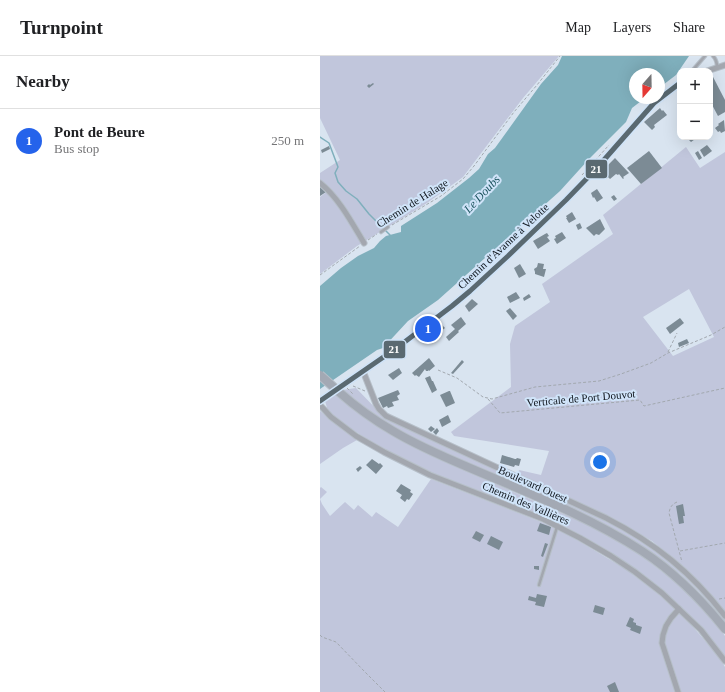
<!DOCTYPE html>
<meta charset="utf-8">
<style>
:root{--surface:#fff;--page:#f6f6f6;--text:#202124;--muted:#757577;--line:#e0e0e0;--accent:#2563eb}
body{margin:0;font-family:"Times New Roman",serif;background:var(--page);color:var(--text)}
.controls{position:absolute;right:12px;top:12px;display:grid;overflow:hidden;border-radius:8px;box-shadow:0 4px 16px #0002}
.controls button{width:36px;height:36px;display:grid;place-items:center;padding:0;border:0;border-bottom:1px solid var(--line);background:var(--surface);color:var(--text);font:20px sans-serif}
.compass{position:absolute;left:309px;top:12px;width:36px;height:36px;border-radius:50%;background:var(--surface);box-shadow:0 4px 16px #0002;rotate:200deg}
.you{position:absolute;left:280px;top:406px;width:14px;height:14px;margin:-10px;border:3px solid #fff;border-radius:50%;background:#1a73e8;box-shadow:0 0 0 6px #1a73e833}
.badge{display:grid;place-items:center;width:26px;height:26px;border-radius:50%;background:var(--accent);color:#fff;font-size:13px;font-weight:700}
.pin{position:absolute;translate:-50% -50%;border:2px solid #fff;box-shadow:0 1px 4px #0006}
.list{margin:0;padding:0;list-style:none}
h2{display:flex;justify-content:space-between;align-items:center;height:52px;margin:0;padding:0 16px;font-size:17px}
h2 small{font-size:13px;font-weight:400;color:var(--muted)}
.list li{display:grid;grid-template-columns:26px 1fr auto;gap:12px;align-items:center;box-sizing:border-box;height:64px;padding:0 16px;border-top:1px solid var(--line)}
.list b{display:block;font-size:15px;white-space:nowrap}
.list p{margin:0;font-size:13px;white-space:nowrap;color:var(--muted)}
.list em{font-size:13px;font-style:normal;color:var(--muted)}
.map{position:relative;flex:none;width:405px;height:636px;overflow:hidden}
header{display:flex;align-items:center;gap:24px;box-sizing:border-box;height:56px;padding:0 20px;background:var(--surface);border-bottom:1px solid var(--line)}
header strong{font-size:19px}
nav{display:flex;gap:22px;margin-inline-start:auto;font-size:14px}
main{display:flex}
aside{flex:1;background:var(--surface)}
.map>svg:first-child{display:block}
</style>
<header>
<strong>Turnpoint</strong>
<nav><a>Map</a><a>Layers</a><a>Share</a></nav>
</header>
<main>
<aside>
<h2>Nearby<small></small></h2>
<ul class="list">
<li><span class="badge">1</span><div><b>Pont de Beure</b><p>Bus stop</p></div><em>250 m</em></li>
</ul>
</aside>
<div class="map">
<svg width="405" height="636" viewBox="0 0 405 636">
<rect width="100%" height="100%" fill="#d9e4f0"/>
<g fill="#c1c6dc" fill-rule="evenodd">
<path d="M0 0H239L203 42 143 121 107 147 37 190 0 218V141L9 134 0 126V117L20 104 0 62Z"/>
<path d="M366 91 380 112 405 96V557L386 534 366 513 332 485 285 459 198 419 199 414 221 419 229 395 134 380 131 376 191 331 190 288 195 270 230 246 222 228 293 178 283 159ZM369 233 394 281 353 300 323 261Z"/>
<path d="M36 332 63 360 302 473 339 495 369 522 398 553 405 563V567L397 557 379 536 360 518 326 493 299 476 265 458 118 395 89 380 52 358 22 334Z"/>
<path d="M16 338 76 381 112 400 262 466 293 482 322 500 353 524 381 550 401 574 405 580V601L389 580 361 551 330 525 289 497 239 467 113 417 58 390 22 367 8 355 5 345Z"/>
<path d="M0 355 37 384 23 392 0 408Z"/>
<path d="M111 423 239 473 307 514 334 534 368 565 399 601 405 611V636H0V432L1 431 7 436 0 443 2 448 10 460 25 446 34 454 38 449 52 461 56 456 78 471Z"/>
</g>
<path fill="#7fafbc" d="M242 0H369L356 19 339 32V18H315V42H325L312 52 306 66 269 103 240 135 118 244 88 265 63 292 57 294 0 333V230L21 212 38 200 54 192 60 185 66 180 81 176V170L117 147 149 122 159 113 168 98 175 92 221 28 238 9Z"/>
<g fill="none" stroke-linecap="round" stroke-linejoin="round">
<path stroke="#7fafbc" stroke-width="1.5" d="M0 81 9 87 18 111 15 117 18 126 26 135 37 143 49 158 70 179"/>
</g>
<g fill="#7c8b95">
<path d="M392 19 405 44V56L398 60 390 45V20Z"/>
<path d="M53 27 54 28 49 32 47 30 49 28 50 29Z"/>
<path d="M340 52 342 55 343 54 347 59 334 69 335 71 332 74 324 66Z"/>
<path d="M404 64 405 75 401 77 400 75 398 76 395 72 399 69 398 68Z"/>
<path d="M373 81H378L371 86 369 84Z"/>
<path d="M387 89 392 95 384 101 380 94Z"/>
<path d="M9 90 10 93 2 97 1 94Z"/>
<path d="M329 95 342 112 321 128 307 112Z"/>
<path d="M378 95 382 102 379 104 375 97Z"/>
<path d="M295 102 309 117 303 121 304 122 303 123 299 118 298 119 296 118 290 123 288 121V122L286 121 287 120 282 115Z"/>
<path d="M0 130 6 136 0 140Z"/>
<path d="M277 133 283 142 277 146 274 141 273 142 271 137Z"/>
<path d="M294 139 297 143 294 145 291 141Z"/>
<path d="M252 156 256 163 249 167 246 162H247L246 160Z"/>
<path d="M280 163 285 173 279 179 276 178 274 180 266 172Z"/>
<path d="M260 167 262 172 258 174 256 169Z"/>
<path d="M242 176 246 182 237 188 234 183 236 182 235 180Z"/>
<path d="M227 177 229 180 227 181 230 185 218 193 213 185 225 178Z"/>
<path d="M218 207 224 208 223 213H226L224 221 215 218V216L214 213 217 211Z"/>
<path d="M200 208 206 218 199 222 194 212Z"/>
<path d="M196 236 200 242 190 247 187 241Z"/>
<path d="M209 238 211 241 204 245 203 242Z"/>
<path d="M152 243 158 248 149 256 145 250Z"/>
<path d="M190 252 197 260 193 264 186 255Z"/>
<path d="M141 261 146 268 138 275 139 276 129 285 126 281 135 273 131 269Z"/>
<path d="M360 262 364 267 350 278 346 272Z"/>
<path d="M122 269 125 272 121 275 119 272Z"/>
<path d="M367 283 369 287 359 291 358 287Z"/>
<path d="M109 302 115 310 109 315 108 314V315H106L105 313 99 321 96 319 95 320 92 317Z"/>
<path d="M142 304 144 306 133 318 131 317Z"/>
<path d="M79 312 82 317 73 324 68 319Z"/>
<path d="M110 320 112 325H113L117 334 112 337 105 322Z"/>
<path d="M78 334 80 338 77 340 79 344 72 346 74 350 68 352 67 350 63 352 58 342Z"/>
<path d="M129 335H130L135 347 126 351 120 339Z"/>
<path d="M128 359 131 366 122 371 119 364Z"/>
<path d="M111 370 115 373 111 376 108 373Z"/>
<path d="M117 372 119 375 116 379 113 376Z"/>
<path d="M182 399 195 403H196L197 402 201 403 199 410 195 409 194 411 180 407Z"/>
<path d="M52 403 59 408 60 407 63 410 56 418 46 409Z"/>
<path d="M40 410 42 412 38 416 36 413Z"/>
<path d="M81 428 91 434 90 436 93 438 89 444 87 443 85 446 80 442 82 439 76 435Z"/>
<path d="M363 448 365 460H363L364 467 359 468 356 450Z"/>
<path d="M220 467 231 471 229 479 217 475Z"/>
<path d="M156 475 164 479 160 486 152 482Z"/>
<path d="M171 480 183 486 179 494 167 488Z"/>
<path d="M225 487 228 488 223 501 221 500Z"/>
<path d="M214 510H219V514L214 513Z"/>
<path d="M217 538 227 540 224 551 215 549 216 546 208 544 209 540 216 542Z"/>
<path d="M275 549 285 552 283 559 273 556Z"/>
<path d="M310 561 314 563 313 566 316 567V569L322 571 320 578 310 574 311 572 306 570Z"/>
<path d="M295 626 299 636H290L287 630Z"/>
</g>
<g fill="none" stroke-linecap="round" stroke-linejoin="round">
<g stroke="#b6bfc8" stroke-width="4.5">
<g id="service">
<path d="M393 0C396 3 397 7 397 11"/>
<path d="M372 15 385 0"/>
<path d="M61 176 68 171"/>
<path d="M219 529 237 471"/>
</g>
</g>
<g stroke="#b6bfc8" stroke-width="7">
<g id="minor">
<path d="M387 15 405 9"/>
<path d="M0 127C19 142 32 167 44 187"/>
<path d="M43 315 56 348 59 353 66 360 286 462C335 487 372 517 405 560"/>
<path d="M0 345 78 291 132 250 150 235 188 200 246 144 276 113 334 47 360 27"/>
<path d="M0 349 11 361 36 380 64 396 110 419 223 463 260 482 291 500 315 516 342 537 381 574 405 605"/>
<path d="M358 636 342 587 343 579 346 570 351 562 359 553"/>
</g>
</g>
<g stroke="#b6bfc8" stroke-width="10">
<path id="primary" d="M19 336C36 351 54 364 73 375 98 390 124 401 150 412 208 437 268 460 322 495 354 516 381 543 405 573"/>
</g>
<g stroke="#a2a8af" stroke-width="1" stroke-dasharray="3 2" stroke-linecap="butt">
<path d="M262 119 289 89"/>
<path d="M72 169 121 140 143 123 154 110 194 56 217 29 240 0"/>
<path d="M48 184 57 178"/>
<path d="M0 219 40 190"/>
<path d="M348 296 357 277"/>
<path d="M118 314 137 322 163 341 172 343 215 331 279 325 301 318 331 307 348 297 391 279 405 271"/>
<path d="M33 330 45 335"/>
<path d="M27 332 33 338"/>
<path d="M168 343 180 357 320 344 324 350 405 332"/>
<path d="M357 446C352 448 350 451 349 457L362 506"/>
<path d="M360 495 405 487"/>
<path d="M399 543 405 542"/>
<path d="M0 579 2 581 16 586 45 616 65 636"/>
</g>
<use href="#service" stroke="#a3a7af" stroke-width="2.5"/>
<use href="#minor" stroke="#a3a7af" stroke-width="5"/>
<use href="#primary" stroke="#a3a9b4" stroke-width="8"/>
<g stroke="#b6bfc8" stroke-width="10" stroke-linecap="butt">
<path id="primary-bridge" d="M0 319 19 336"/>
</g>
<use href="#primary-bridge" stroke="#a3a9b4" stroke-width="8"/>
<g stroke="#d0e4f9" stroke-width="8">
<path id="bus-1" d="M0 345 78 291 132 250 150 235 188 200 246 144 276 113 334 47 360 27"/>
</g>
<use href="#bus-1" stroke="#5a6971" stroke-width="5"/>
</g>
<g text-anchor="middle" dominant-baseline="central" stroke-width="4" stroke-linejoin="round" paint-order="stroke">
<g font-size="11" fill="#0e141b" stroke="#d0e4f9">
<text transform="translate(92 147) rotate(-32)">Chemin de Halage</text>
<text transform="translate(183 190) rotate(-43)">Chemin d'Avanne à Velotte</text>
<text transform="translate(261 342) rotate(-5)">Verticale de Port Douvot</text>
<text transform="translate(213 428) rotate(24)">Boulevard Ouest</text>
<text transform="translate(206 447) rotate(23)">Chemin des Vallières</text>
</g>
<g font-size="12" font-style="italic" fill="#1a525c" stroke="#d0e4f9">
<text transform="translate(162 138) rotate(-47)">Le Doubs</text>
</g>
</g>
<g stroke="#d0e4f9" stroke-width="1.5">
<rect x="265" y="103" width="23" height="20" rx="4" fill="#5a6971"/>
<rect x="63" y="284" width="23" height="19" rx="4" fill="#5a6971"/>
</g>
<g font-size="11" text-anchor="middle" font-weight="bold" fill="#fff">
<text x="276" y="117">21</text>
<text x="74" y="297">21</text>
</g>
</svg>
<div class="controls">
<button>+</button>
<button>−</button>
</div>
<svg class="compass" viewBox="-18 -18 36 36"><path d="M0-13l5 13h-10z" fill="#e53935"/><path d="M0 13l5-13h-10z" fill="#757577"/></svg>
<div class="you"></div>
<div class="pin badge" style="left:108px;top:273px">1</div>
</div>
</main>
